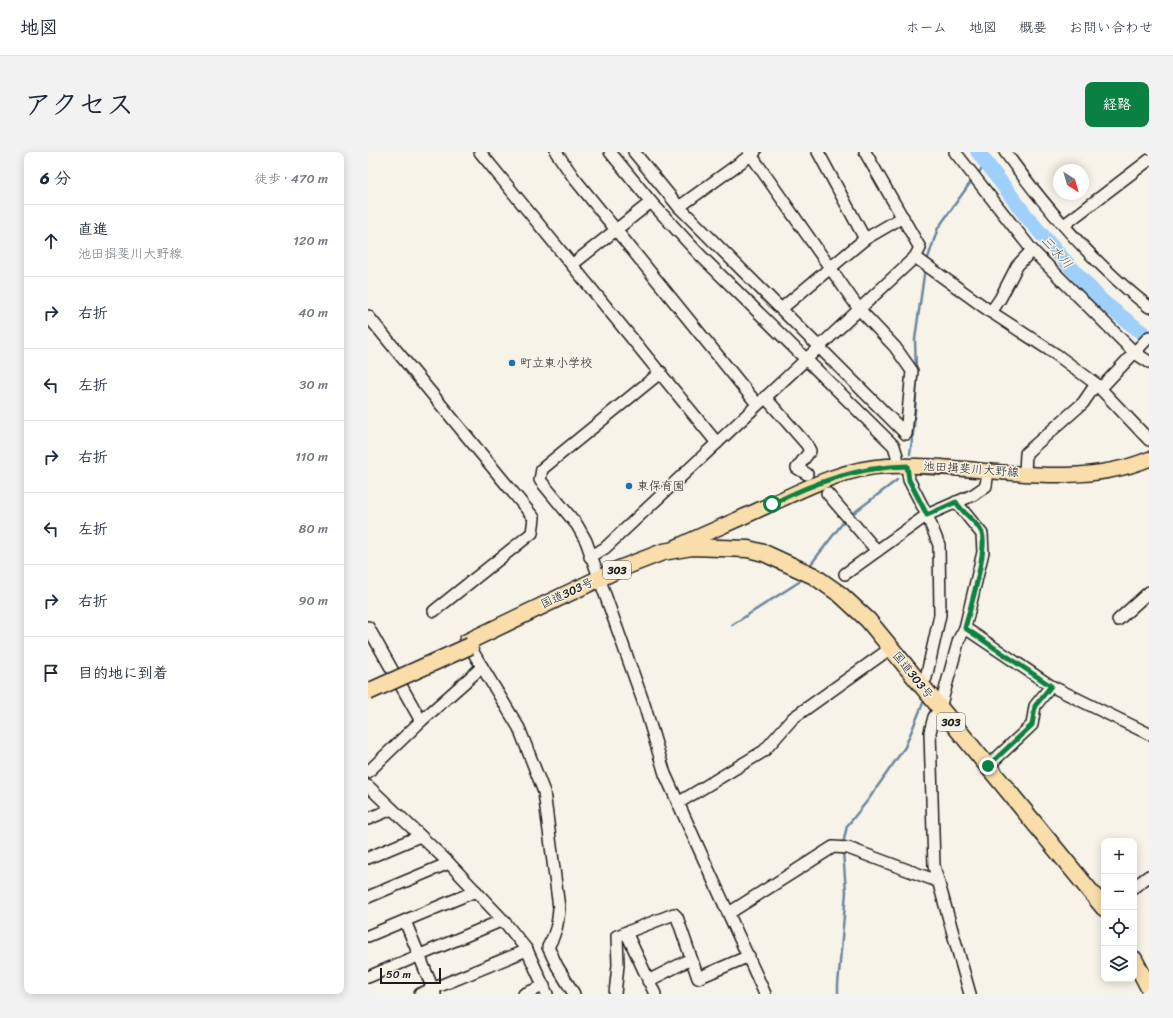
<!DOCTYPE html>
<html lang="ja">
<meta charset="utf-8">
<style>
:root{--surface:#fff;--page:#f2f2f3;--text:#1f2937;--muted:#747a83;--line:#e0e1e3;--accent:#0b8043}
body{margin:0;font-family:Sriracha,"Klee One",sans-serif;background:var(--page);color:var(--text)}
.controls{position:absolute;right:12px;bottom:12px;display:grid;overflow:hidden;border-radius:8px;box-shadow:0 2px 10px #0003}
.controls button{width:36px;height:36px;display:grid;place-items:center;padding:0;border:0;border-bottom:1px solid var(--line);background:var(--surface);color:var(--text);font:20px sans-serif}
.compass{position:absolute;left:685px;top:12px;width:36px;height:36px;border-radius:50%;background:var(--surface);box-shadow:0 2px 10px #0003;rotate:143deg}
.scale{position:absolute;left:12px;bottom:10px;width:61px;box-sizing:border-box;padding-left:4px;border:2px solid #1c1c1c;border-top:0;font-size:11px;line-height:14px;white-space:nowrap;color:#1c1c1c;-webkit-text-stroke:3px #f7f3e8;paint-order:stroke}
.stop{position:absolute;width:12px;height:12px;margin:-9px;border:3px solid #0b8043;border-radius:50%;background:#fff}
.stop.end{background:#0b8043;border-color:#fff;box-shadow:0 1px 4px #0008}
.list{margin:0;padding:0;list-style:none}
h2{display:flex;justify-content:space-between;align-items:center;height:52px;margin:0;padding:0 16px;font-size:17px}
h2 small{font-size:13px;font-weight:400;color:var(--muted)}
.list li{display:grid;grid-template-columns:26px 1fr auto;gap:12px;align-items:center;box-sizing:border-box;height:72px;padding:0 16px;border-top:1px solid var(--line)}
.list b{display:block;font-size:15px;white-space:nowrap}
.list p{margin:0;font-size:13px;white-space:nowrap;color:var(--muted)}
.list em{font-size:13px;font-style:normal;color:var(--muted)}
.icon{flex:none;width:22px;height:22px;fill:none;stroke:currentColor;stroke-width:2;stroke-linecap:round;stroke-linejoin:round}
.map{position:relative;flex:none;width:781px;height:842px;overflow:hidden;border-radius:8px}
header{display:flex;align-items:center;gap:24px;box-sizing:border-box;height:56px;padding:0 20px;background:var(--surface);border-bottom:1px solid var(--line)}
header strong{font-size:19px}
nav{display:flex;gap:22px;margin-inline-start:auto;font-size:14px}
.intro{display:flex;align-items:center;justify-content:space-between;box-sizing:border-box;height:96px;padding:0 24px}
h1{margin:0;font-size:28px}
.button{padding:10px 18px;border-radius:8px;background:var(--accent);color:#fff;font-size:14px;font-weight:700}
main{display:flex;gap:24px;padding:0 24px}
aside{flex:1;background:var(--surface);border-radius:8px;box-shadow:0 2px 10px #0003}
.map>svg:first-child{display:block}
</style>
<header>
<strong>地図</strong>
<nav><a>ホーム</a><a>地図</a><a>概要</a><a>お問い合わせ</a></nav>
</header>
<div class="intro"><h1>アクセス</h1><a class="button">経路</a></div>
<main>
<aside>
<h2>6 分<small>徒歩 · 470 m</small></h2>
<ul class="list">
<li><svg class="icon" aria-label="ahead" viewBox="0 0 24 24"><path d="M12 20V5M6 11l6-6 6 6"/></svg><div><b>直進</b><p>池田揖斐川大野線</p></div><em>120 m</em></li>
<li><svg class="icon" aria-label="right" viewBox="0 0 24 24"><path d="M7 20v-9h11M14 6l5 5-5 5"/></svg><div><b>右折</b></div><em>40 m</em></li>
<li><svg class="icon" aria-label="left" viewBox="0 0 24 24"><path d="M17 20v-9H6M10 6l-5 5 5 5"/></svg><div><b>左折</b></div><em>30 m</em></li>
<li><svg class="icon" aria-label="right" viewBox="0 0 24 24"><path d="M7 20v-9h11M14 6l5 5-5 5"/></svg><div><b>右折</b></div><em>110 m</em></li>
<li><svg class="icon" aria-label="left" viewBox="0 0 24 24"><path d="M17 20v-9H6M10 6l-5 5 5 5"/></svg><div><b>左折</b></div><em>80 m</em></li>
<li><svg class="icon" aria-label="right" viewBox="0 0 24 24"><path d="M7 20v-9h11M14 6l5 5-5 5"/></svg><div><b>右折</b></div><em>90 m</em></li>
<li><svg class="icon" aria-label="arrive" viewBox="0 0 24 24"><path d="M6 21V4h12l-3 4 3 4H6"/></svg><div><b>目的地に到着</b></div></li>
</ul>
</aside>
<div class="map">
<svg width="781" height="842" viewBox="0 0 781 842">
<rect width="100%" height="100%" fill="#f7f3e8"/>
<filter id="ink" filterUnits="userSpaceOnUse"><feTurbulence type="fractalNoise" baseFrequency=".025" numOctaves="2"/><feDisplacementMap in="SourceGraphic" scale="8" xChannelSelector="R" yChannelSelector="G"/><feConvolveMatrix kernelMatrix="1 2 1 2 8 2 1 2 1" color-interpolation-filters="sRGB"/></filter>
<g filter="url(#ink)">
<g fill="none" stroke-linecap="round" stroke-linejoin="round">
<g stroke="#6b87a2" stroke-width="2.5">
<path d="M608 23 618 13"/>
<path d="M559 109 570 76 605 27"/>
<path d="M548 218 547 187 557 116"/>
<path d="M542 302 546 275 549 227"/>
<path d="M483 363 529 328"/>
<path d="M566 365 570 377"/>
<path d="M440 416 477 368"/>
<path d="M364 473 431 430 434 425"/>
<path d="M475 692 479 674 500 648 537 595 555 551"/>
<path d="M470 842V833L478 740 475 699"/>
</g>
<path stroke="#9fcffb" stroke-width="15" d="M610 0 659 65 687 98 735 150 781 186"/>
<g stroke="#1c1c1c" stroke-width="14">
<g id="minor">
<path d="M112 0 349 291"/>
<path d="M188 0 206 26 389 252"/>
<path d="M266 0 311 55 538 282 544 219 527 195 491 157 381 0"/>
<path d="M450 0 497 87"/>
<path d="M587 0 664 98 767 201 781 210"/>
<path d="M637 0C677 55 727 113 781 155"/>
<path d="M283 50 329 100 526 294 529 304 530 314"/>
<path d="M311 55 387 0"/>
<path d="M696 73 781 8"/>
<path d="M547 105 623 160 689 203 728 232 781 288"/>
<path d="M205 112 283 50 242 0"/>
<path d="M413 157 497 87 535 65"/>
<path d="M623 160 632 147 649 114 664 98"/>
<path d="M0 164 166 366 164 381 66 459"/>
<path d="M293 220 174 317 172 328 209 373 218 389 276 552 297 622 397 842"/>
<path d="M733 236 781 185"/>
<path d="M397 245 439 293 442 299 429 316 439 322"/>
<path d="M539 314 541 328 559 363 571 393 572 463 558 526 552 532"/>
<path d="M657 321 658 301 715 251 728 232"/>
<path d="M459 341 509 399"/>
<path d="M588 350 614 382 615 400 597 476 591 487 572 556 566 565 562 580 566 714 602 842"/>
<path d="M222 405 237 396 547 105 552 96 497 0"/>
<path d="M477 422 559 363 605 343 618 334 620 318"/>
<path d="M750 468 781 440"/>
<path d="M0 475 53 569"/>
<path d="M597 476 683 534 781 582"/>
<path d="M99 490 151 576 176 640 191 756C190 771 188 782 180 795L189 814 206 842"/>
<path d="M620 614 664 573 667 554 683 534"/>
<path d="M0 620 53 569 114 515"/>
<path d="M0 634 81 711 135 768 159 798 179 842"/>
<path d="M310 651 396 599 425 566 523 496"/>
<path d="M0 667 24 657"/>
<path d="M0 706 52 684"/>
<path d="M766 735 781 724"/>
<path d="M0 745 81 711"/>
<path d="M361 761 465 695 480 696 569 729"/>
<path d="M37 769 67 842"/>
<path d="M258 780 287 842"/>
<path d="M0 784 108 739"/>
<path d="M0 825 135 768"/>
<path d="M280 829 323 807"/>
<path d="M52 842 159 798"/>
<path d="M156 842 176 834"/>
<path d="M247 842 250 813 249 784 306 762 309 765 330 826 381 804"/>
</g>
</g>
<g stroke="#1c1c1c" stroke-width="17">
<path id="major" d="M308 395C338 381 369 368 399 354 438 336 476 316 519 314 605 310 700 341 781 307"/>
</g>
<g stroke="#1c1c1c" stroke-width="19">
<g id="highway">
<path d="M99 490 251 417 295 400 324 395 380 397 396 401 446 424 473 443 500 468 736 756"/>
<path d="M766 807 781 836"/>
</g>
</g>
<use href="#minor" stroke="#f7f3e8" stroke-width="11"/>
<use href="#major" stroke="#f9deab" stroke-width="14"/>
<use href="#highway" stroke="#f9deab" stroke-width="16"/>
<g stroke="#1c1c1c" stroke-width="19" stroke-linecap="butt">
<path id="highway-bridge" d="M0 540 102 494"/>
</g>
<use href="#highway-bridge" stroke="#f9deab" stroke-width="16"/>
</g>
</g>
<g fill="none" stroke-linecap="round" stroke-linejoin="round" filter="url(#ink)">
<path stroke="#0b8043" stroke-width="5" d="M404 352C447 330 490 315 539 314L541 328 559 363 588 350C595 362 609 369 614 381 620 397 602 457 597 476L683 534 667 554 664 573 620 614"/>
</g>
<g fill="#1f6fb2" stroke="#f7f3e8" stroke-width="1.5">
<circle cx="144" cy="211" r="4"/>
<circle cx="261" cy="334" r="4"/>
</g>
<g text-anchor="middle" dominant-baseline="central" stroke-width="3" stroke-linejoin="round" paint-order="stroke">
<g fill="#f7f3e8" stroke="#5e5c59" stroke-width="1">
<rect x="235" y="409" width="28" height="18" rx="3"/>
<rect x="569" y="561" width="28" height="18" rx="3"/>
</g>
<g font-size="11" font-weight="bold" fill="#1c1c1c">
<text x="249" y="418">303</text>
<text x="583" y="570">303</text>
</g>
<g font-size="12" fill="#1c1c1c" stroke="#f7f3e8" text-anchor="start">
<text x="152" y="211">町立東小学校</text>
<text x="269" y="334">東保育園</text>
</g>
<g font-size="12" fill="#1c1c1c" stroke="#f7f3e8">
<text transform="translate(603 317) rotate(4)">池田揖斐川大野線</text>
<text transform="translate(199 441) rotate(-25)">国道303号</text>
<text transform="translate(545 523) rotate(51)">国道303号</text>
</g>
<g font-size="13" font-style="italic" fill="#43525f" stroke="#f7f3e8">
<text transform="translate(689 100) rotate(48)">三水川</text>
</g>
</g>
</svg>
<div class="controls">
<button>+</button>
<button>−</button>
<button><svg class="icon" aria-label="locate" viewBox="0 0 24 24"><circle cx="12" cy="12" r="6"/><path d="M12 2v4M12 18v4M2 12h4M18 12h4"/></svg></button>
<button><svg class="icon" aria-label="layers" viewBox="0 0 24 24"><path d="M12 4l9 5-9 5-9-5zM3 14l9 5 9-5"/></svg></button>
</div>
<svg class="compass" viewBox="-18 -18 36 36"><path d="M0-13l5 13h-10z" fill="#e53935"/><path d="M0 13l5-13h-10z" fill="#747a83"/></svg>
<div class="scale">50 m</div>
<div class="stop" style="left:404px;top:352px"></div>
<div class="stop end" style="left:620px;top:614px"></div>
</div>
</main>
